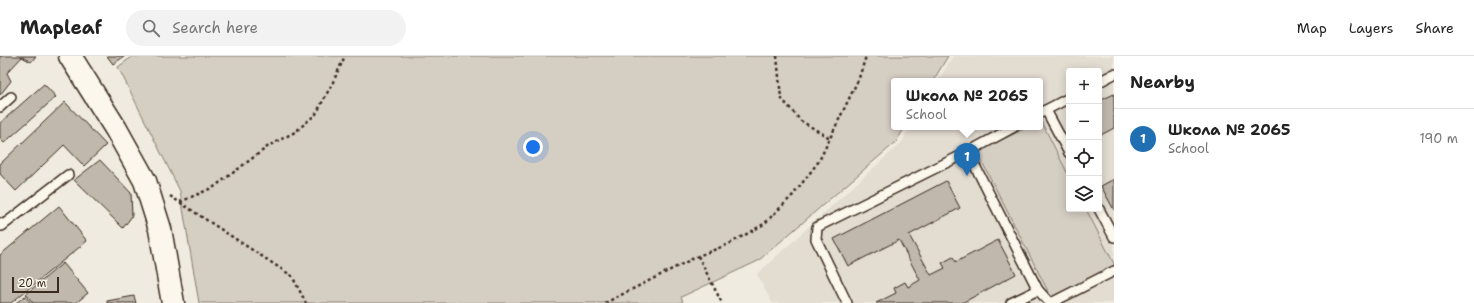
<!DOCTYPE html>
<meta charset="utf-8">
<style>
:root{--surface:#fff;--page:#f2f2f2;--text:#222;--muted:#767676;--line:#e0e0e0;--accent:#1f6fb2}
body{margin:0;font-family:"Shantell Sans",sans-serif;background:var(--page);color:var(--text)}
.controls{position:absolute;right:12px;top:12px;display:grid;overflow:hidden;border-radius:4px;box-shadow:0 2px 10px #0003}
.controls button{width:36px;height:36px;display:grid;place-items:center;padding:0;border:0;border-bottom:1px solid var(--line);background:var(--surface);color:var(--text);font:20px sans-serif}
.scale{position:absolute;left:12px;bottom:10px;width:47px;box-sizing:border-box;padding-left:4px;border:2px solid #3b2a1e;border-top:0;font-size:11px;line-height:14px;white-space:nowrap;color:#3b2a1e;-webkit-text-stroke:3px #fbf7ec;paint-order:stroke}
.you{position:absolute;left:533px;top:91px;width:14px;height:14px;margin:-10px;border:3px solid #fff;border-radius:50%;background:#1a73e8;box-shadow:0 0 0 6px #1a73e833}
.badge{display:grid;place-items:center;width:26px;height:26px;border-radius:50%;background:var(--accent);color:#fff;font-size:13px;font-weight:700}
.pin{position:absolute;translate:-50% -33px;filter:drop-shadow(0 1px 2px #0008)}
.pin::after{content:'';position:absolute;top:21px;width:14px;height:12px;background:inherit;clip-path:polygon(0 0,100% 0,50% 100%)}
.popup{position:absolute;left:891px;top:22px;width:152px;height:52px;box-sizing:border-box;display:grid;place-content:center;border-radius:4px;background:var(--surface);filter:drop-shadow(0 1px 3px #0005);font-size:13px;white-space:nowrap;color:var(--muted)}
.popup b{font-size:15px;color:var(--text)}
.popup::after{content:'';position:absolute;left:50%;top:100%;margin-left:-8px;border:8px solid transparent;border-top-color:var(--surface)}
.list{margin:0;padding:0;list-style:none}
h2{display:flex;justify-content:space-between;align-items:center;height:52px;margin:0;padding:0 16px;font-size:17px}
h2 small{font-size:13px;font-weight:400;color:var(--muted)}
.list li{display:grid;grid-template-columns:26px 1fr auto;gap:12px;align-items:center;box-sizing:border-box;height:60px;padding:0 16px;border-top:1px solid var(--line)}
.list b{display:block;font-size:15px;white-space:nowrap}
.list p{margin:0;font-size:13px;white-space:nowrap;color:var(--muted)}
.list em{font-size:13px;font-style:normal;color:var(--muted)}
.icon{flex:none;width:22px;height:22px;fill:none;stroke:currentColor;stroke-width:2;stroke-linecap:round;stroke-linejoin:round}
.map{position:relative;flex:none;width:1114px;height:247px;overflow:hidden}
header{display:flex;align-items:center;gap:24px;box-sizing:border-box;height:56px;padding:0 20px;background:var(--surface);border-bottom:1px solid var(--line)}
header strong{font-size:19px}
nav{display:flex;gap:22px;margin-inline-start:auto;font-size:14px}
.search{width:280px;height:36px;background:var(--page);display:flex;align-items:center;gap:10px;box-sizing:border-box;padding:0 14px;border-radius:22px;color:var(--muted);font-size:15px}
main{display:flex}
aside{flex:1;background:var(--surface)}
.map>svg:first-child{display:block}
</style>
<header>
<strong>Mapleaf</strong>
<div class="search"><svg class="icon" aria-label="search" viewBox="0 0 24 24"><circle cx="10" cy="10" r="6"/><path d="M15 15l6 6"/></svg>Search here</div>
<nav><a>Map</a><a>Layers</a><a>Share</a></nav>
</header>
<main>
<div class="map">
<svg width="1114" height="247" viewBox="0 0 1114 247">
<rect width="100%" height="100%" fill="#f0ebe0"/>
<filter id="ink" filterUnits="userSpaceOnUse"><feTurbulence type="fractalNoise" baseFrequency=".025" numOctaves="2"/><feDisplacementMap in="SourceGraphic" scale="8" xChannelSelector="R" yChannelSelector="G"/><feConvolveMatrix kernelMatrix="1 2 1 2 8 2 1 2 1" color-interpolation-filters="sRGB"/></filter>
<g filter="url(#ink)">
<path fill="#e2dcd1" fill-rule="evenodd" d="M953 0H1114V247H772L757 218 902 86 910 71H1040V25H938ZM1069 15H1099V153H1069Z"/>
<g fill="#d5cec3" stroke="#887c70">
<path d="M133 0H948L933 25H894V71H905L896 86 758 205 681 241 683 245 679 247H199L180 135 118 11Z"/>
<path d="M1041 65 1069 120V153H1086L1114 208V212L1052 243 977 96 1028 71H1040Z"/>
</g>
<g fill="#c0b8ad" stroke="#3b2a1e">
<path d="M0 0H36L31 6 22 1 7 17 11 25 0 39Z"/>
<path d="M107 0H125L113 8Z"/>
<path d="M44 28 56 41 4 87 0 83V67Z"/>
<path d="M1114 38V72L1099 80V45Z"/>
<path d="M65 46 106 89 84 110 64 89 16 135 0 118V108Z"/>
<path d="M100 104 131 137 132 160 123 172 74 124Z"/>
<path d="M1114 123V154L1101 130Z"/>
<path d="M946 125 960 152 909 179 931 219 945 212 942 207 953 201 956 206 998 184 1016 218 962 247H876L896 237 894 232 905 226 908 231 920 224 899 184 848 210 834 183Z"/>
<path d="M59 150 87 185 11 247H0V199Z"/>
<path d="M63 207 88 237 76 247H33L26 238Z"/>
<path d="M25 240 31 247H16Z"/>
<path d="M134 240 136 247H107V245Z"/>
</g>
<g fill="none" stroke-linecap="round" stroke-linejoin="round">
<g stroke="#3b2a1e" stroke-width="12">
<g id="lane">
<path d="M1099 26 1114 18"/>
<path d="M0 51 11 41"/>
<path d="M1046 54 1069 97"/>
<path d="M1040 57 1069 42"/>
<path d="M968 96 1038 234"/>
<path d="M1099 153 1114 181"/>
<path d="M0 167 2 170 68 119"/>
<path d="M847 247 816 183 817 171 968 96 1014 71"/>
<path d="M1011 247 1038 234 1050 247"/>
<path d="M1051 247 1114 215"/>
</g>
</g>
<g stroke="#3b2a1e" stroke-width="25">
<path id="secondary" d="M70 0 116 73 145 125 160 173 173 247"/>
</g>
<g stroke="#3b2a1e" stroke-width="2.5" stroke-dasharray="3 3" stroke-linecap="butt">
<path d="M777 0 781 42 801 65 830 82"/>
<path d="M170 140 292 220 306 247"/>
<path d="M180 146 214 131 270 89 295 76 316 58 333 26 345 0"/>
<path d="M698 200 722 247"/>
<path d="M605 247 698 200 729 188 764 168 793 139 819 105 859 22 865 3 868 0"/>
</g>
<use href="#lane" stroke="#fbf7ec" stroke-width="9"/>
<use href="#secondary" stroke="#fbf7ec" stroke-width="22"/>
</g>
</g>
</svg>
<div class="controls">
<button>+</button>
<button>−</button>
<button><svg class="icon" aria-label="locate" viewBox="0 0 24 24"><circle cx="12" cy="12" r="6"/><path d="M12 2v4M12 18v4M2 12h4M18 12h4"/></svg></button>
<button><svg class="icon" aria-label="layers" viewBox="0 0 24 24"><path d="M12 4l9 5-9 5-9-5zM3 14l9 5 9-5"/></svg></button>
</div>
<div class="scale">20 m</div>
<div class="you"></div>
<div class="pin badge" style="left:967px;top:120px">1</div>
<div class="popup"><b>Школа № 2065</b>School</div>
</div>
<aside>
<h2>Nearby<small></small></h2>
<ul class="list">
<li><span class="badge">1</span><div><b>Школа № 2065</b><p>School</p></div><em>190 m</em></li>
</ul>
</aside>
</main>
